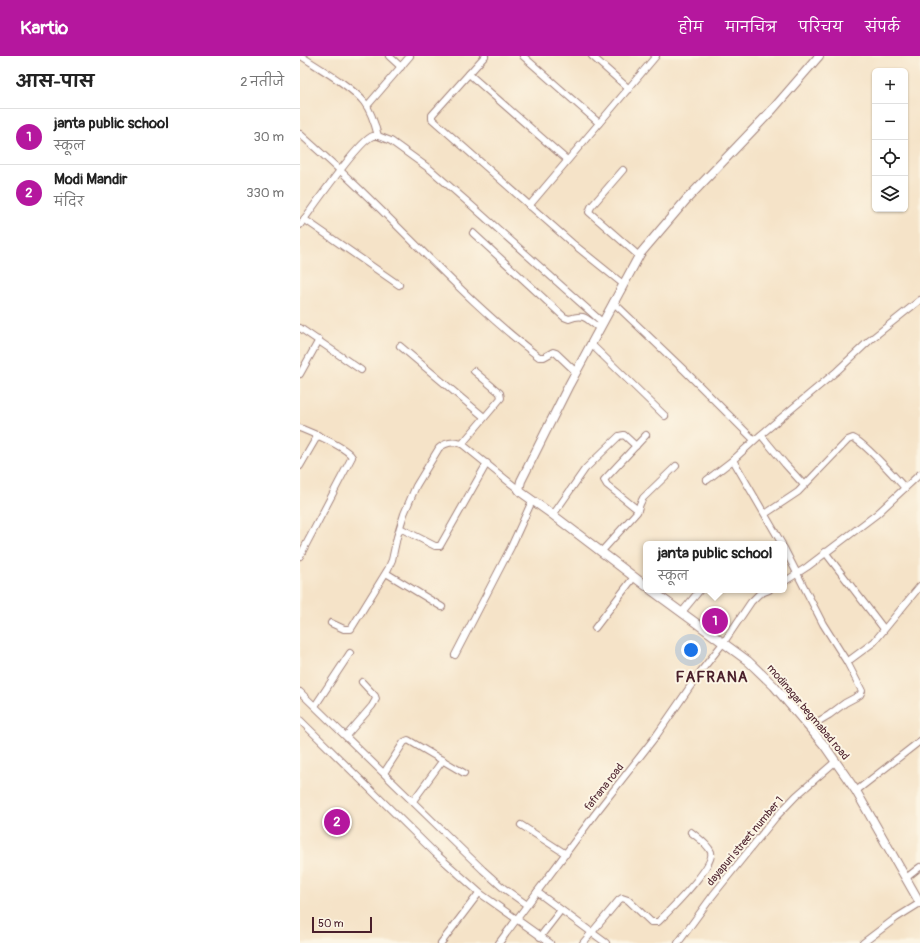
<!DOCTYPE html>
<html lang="hi">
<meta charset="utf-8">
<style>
:root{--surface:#fff;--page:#f2f2f2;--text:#222;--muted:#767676;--line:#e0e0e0;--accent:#b5179e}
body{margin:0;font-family:Pangolin,"Playpen Sans Deva",sans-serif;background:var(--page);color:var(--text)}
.controls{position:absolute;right:12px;top:12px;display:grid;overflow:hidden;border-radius:6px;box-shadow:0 1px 3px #0004}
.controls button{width:36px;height:36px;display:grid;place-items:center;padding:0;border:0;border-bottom:1px solid var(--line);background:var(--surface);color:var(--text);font:20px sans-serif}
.scale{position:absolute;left:12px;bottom:10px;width:60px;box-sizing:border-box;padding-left:4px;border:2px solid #4a1f2b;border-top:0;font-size:11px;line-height:14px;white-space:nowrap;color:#4a1f2b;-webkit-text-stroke:3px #fcf5e5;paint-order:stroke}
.you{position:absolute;left:391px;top:594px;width:14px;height:14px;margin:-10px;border:3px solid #fff;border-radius:50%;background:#1a73e8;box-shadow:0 0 0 6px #1a73e833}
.badge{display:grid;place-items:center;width:26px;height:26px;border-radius:50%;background:var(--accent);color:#fff;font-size:13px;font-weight:700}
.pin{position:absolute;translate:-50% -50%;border:2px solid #fff;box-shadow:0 1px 4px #0006}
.popup{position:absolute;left:343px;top:485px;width:144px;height:52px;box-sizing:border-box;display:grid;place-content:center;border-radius:6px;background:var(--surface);filter:drop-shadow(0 1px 3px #0005);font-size:13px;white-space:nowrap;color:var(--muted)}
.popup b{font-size:15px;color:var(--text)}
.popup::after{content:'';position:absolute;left:50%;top:100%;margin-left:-8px;border:8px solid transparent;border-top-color:var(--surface)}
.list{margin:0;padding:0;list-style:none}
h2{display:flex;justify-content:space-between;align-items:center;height:52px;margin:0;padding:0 16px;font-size:17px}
h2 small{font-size:13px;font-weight:400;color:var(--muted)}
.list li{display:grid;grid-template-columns:26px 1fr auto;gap:12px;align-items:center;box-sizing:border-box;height:56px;padding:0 16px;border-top:1px solid var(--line)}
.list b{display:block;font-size:15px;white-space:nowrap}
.list p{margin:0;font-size:13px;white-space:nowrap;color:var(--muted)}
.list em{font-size:13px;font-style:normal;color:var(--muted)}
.icon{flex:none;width:22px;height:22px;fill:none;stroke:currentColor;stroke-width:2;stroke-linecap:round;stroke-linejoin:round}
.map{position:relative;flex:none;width:620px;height:887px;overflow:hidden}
header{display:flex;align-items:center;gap:24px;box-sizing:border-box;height:56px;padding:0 20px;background:var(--accent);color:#fff}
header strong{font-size:19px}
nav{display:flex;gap:22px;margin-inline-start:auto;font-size:14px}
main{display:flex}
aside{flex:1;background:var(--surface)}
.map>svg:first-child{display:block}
</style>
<header>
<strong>Kartio</strong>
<nav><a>होम</a><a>मानचित्र</a><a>परिचय</a><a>संपर्क</a></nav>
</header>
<main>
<aside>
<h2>आस-पास<small>2 नतीजे</small></h2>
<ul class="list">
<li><span class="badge">1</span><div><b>janta public school</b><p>स्कूल</p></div><em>30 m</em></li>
<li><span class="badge">2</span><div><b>Modi Mandir</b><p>मंदिर</p></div><em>330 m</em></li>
</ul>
</aside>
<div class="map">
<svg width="620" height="887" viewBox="0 0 620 887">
<rect width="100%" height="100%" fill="#fcf5e5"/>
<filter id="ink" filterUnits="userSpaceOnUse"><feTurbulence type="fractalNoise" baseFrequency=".025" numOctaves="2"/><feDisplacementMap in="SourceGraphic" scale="8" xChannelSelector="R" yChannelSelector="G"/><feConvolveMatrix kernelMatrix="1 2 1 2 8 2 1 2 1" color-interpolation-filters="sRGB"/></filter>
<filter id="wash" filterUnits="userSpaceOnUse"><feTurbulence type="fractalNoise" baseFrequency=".012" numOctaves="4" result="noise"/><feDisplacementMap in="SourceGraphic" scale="16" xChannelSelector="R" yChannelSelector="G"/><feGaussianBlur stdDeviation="0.9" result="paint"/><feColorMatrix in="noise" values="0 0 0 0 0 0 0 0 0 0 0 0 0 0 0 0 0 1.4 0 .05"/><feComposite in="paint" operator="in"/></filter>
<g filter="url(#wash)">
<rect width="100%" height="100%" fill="#f5e3c8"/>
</g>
<g filter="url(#ink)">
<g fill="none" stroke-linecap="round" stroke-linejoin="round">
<g stroke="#a0817a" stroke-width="8">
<g id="minor">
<path d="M1 0C19 12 51 30 64 46 71 55 75 68 78 80"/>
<path d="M89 0 101 11"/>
<path d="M185 0 132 59V63L272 187 323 228"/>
<path d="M223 0 299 67"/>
<path d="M292 0 329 33"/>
<path d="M169 18 267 104"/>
<path d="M67 50 110 0"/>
<path d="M0 78C27 102 53 126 78 151 130 202 181 257 239 301H244L253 296 256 297 276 316"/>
<path d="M323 114 291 151 289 156 339 200"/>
<path d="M229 150 356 0"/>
<path d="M4 163 99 229"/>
<path d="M0 169C11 154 59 84 73 80H78L91 85 131 114 171 149 302 266"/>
<path d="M173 177 264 261 269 263C285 257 286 263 299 272"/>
<path d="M313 246 384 314 454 384"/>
<path d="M0 272 61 314"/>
<path d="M291 288 365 360"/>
<path d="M100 290 184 361"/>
<path d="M0 318 19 284"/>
<path d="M0 372C12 377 47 391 52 401L0 500"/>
<path d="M461 379 485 408 504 429"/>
<path d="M162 388 201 342 200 337 174 315"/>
<path d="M433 404 482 488"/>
<path d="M0 410 18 379"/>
<path d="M407 424 433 404 457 382 537 315 570 284 620 244"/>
<path d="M338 454 307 429 304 424 346 379"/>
<path d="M465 458 498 436 548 384 553 382C564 386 595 421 605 432"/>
<path d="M253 459 285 413 319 380 324 379 336 390"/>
<path d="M100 472 135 490H140L187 407"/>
<path d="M484 492 523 568 547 606 562 635 560 639 545 647 529 659 509 671"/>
<path d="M301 496 337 456 340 448 343 442 376 410"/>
<path d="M525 496 584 573"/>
<path d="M86 517 142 551"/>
<path d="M484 526 507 511 577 458 620 418"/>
<path d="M382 556 400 534"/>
<path d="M31 567 44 573H51L88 513 92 504 97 481 104 458 116 430 139 392C146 386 153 385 162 388L219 434"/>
<path d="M295 572 334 521"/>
<path d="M155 599 211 491 232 445"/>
<path d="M547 606 574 586 620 530"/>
<path d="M0 636 183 814 202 831 227 849"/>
<path d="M15 650 50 597"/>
<path d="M0 664 135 797 181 838 250 887"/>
<path d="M46 680 72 650 76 643 75 640 62 626"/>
<path d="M84 717 104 686 108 684 164 717"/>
<path d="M556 735 620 685"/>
<path d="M113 745 143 704"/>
<path d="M221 769 266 798"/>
<path d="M606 822 620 811"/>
<path d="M237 836 306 887"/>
<path d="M240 881 261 854"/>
<path d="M141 887 179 837"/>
<path d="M199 887 295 758 356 680 401 615 424 586 451 546 459 538 469 534"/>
<path d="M283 887 319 844 322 842 328 844 351 866H358C369 855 415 810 411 796 408 788 397 781 391 776"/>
<path d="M378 887 413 839 475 762 496 740 536 705"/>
<path d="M563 887 596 862 620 847"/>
</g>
</g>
<g stroke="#a0817a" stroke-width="10">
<g id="tertiary">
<path d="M346 530 253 459 222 437 219 434 221 425 269 329 340 198 386 144 473 53 519 0"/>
<path d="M351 534 448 605 474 630 524 689 556 735 620 847"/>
</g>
</g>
<use href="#minor" stroke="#fff" stroke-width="6"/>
<use href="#tertiary" stroke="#fff" stroke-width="8"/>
</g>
</g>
<g text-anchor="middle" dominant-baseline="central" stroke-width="4" stroke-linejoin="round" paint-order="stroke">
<g font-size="11" fill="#4a1f2b" stroke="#fcf5e5">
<text transform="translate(508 656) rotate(50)">modinagar begmabad road</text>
<text transform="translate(304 731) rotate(-52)">fafrana road</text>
<text transform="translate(445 785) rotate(-50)">dayapuri street number 1</text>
</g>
<g font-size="15" font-weight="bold" letter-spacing="1" fill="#4a1f2b" stroke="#fcf5e5">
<text x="412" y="621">FAFRANA</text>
</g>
</g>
</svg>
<div class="controls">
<button>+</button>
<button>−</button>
<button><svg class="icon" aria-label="locate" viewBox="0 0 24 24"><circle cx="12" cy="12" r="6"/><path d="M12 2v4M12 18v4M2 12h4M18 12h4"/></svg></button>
<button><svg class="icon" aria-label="layers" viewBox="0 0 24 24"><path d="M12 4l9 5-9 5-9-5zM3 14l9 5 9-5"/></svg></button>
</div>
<div class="scale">50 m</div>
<div class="you"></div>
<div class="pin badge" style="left:415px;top:565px">1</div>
<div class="popup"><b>janta public school</b>स्कूल</div>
<div class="pin badge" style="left:37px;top:766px">2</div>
</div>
</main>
